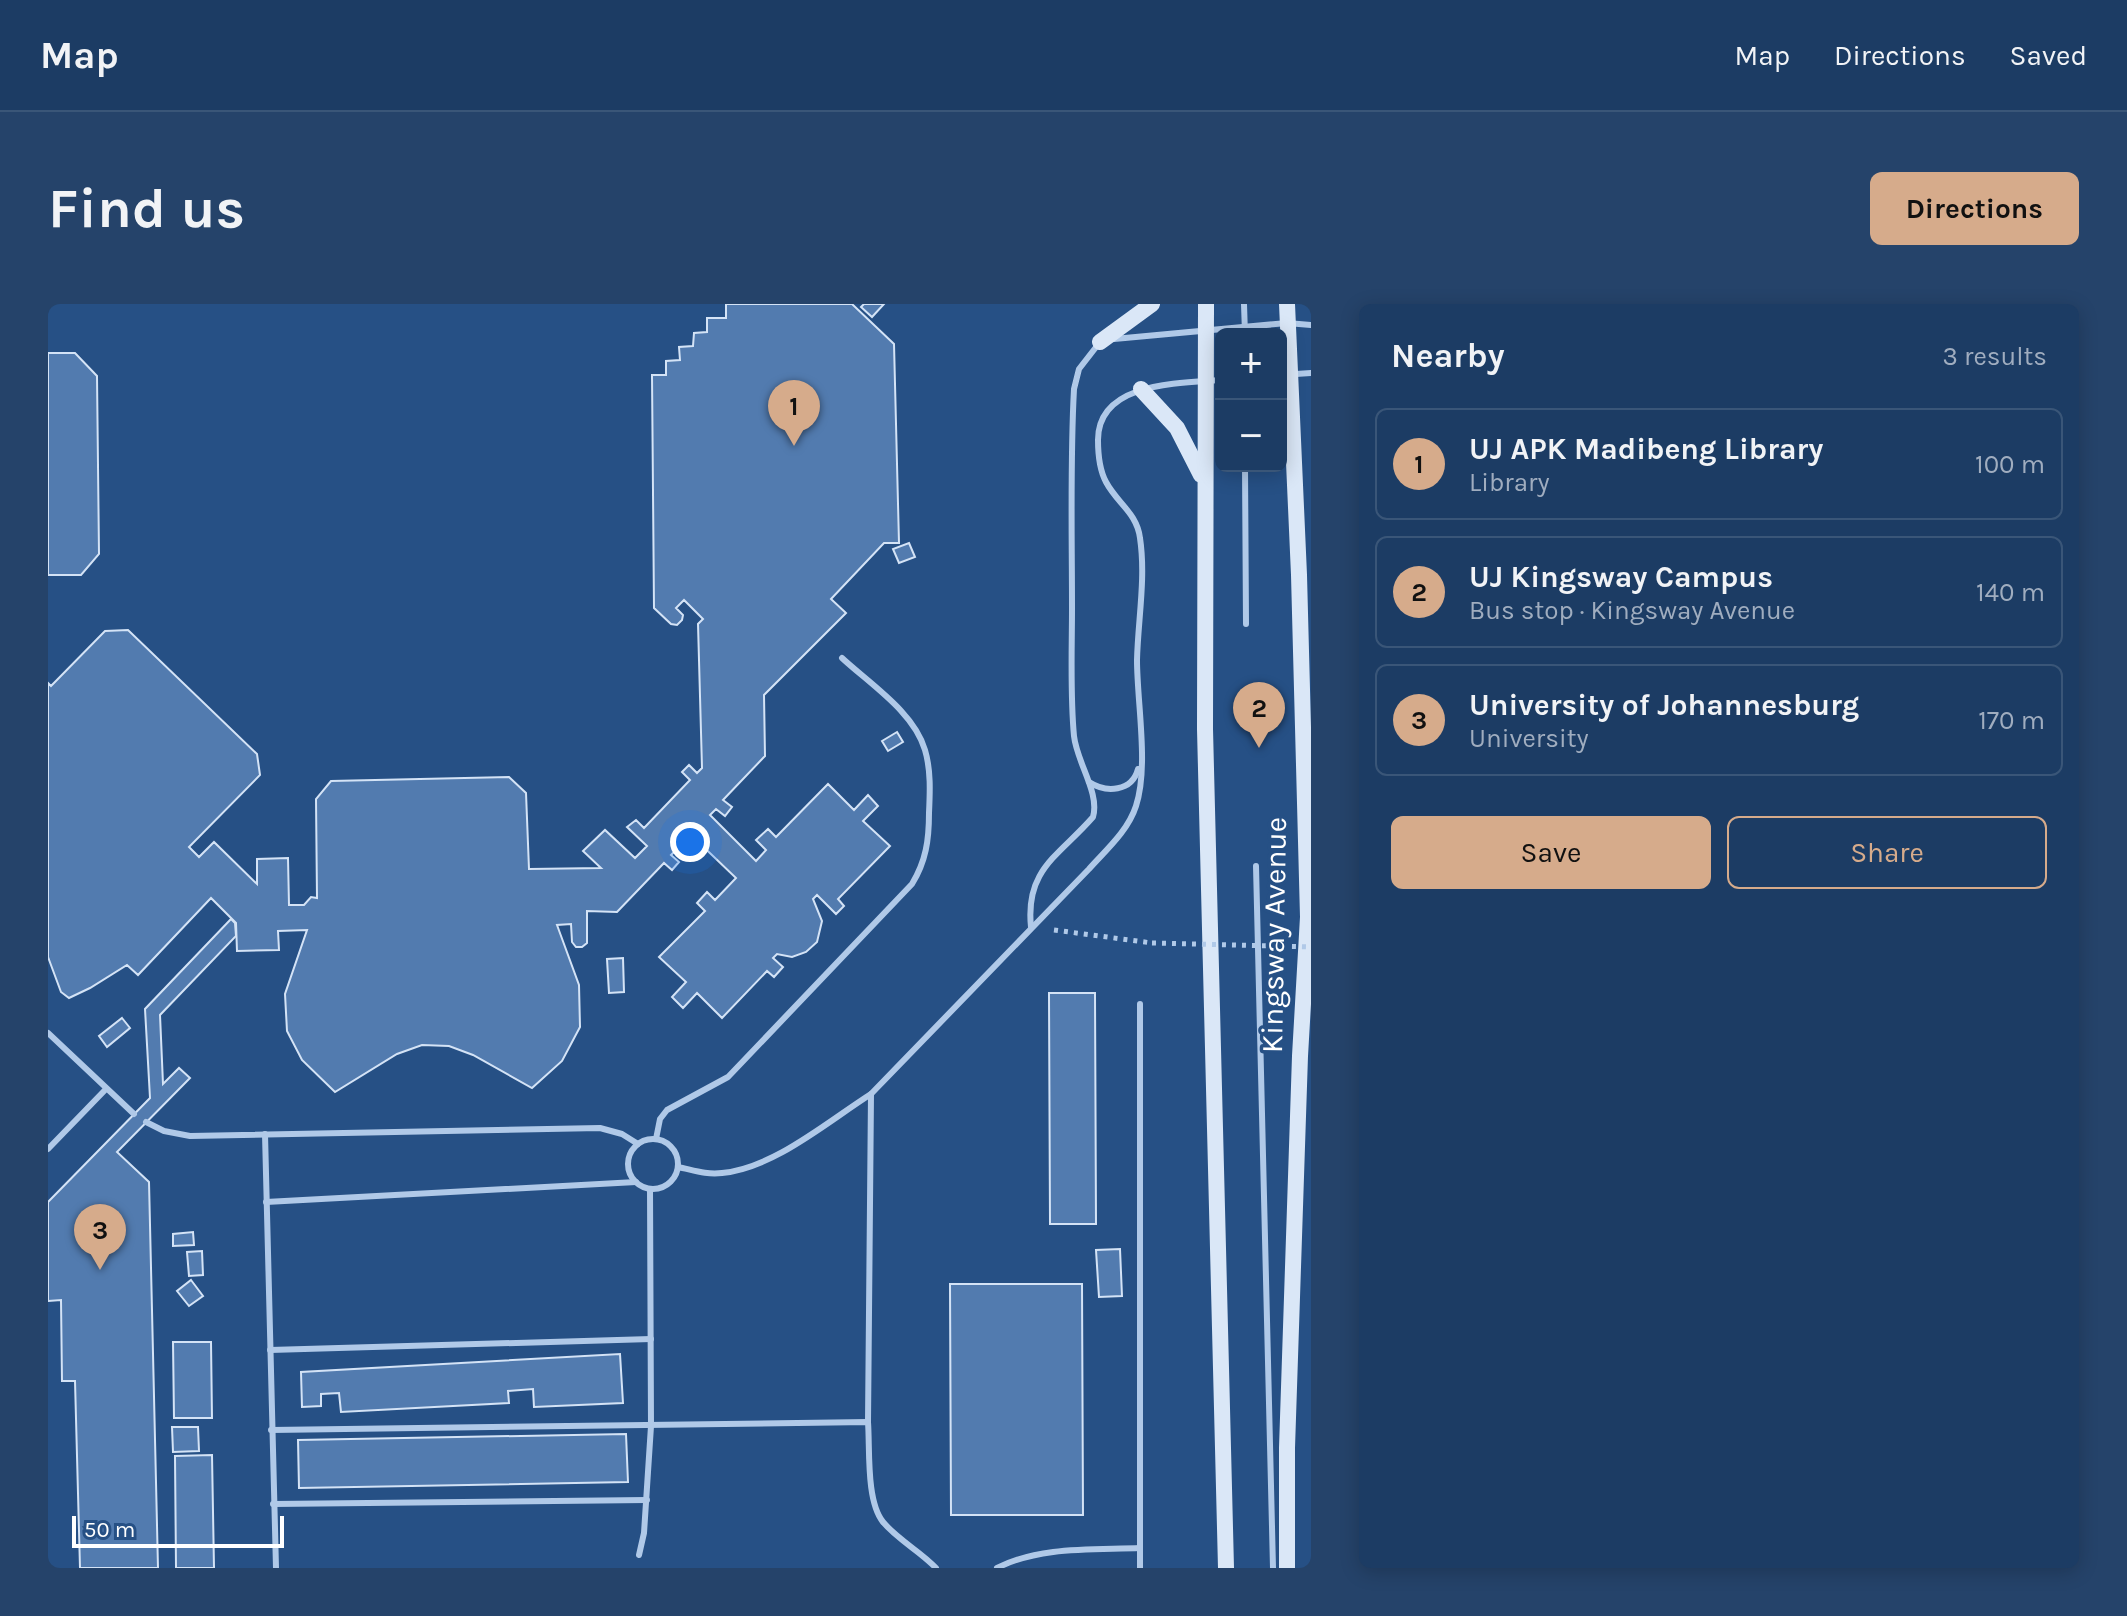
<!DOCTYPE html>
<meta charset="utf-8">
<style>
:root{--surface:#1c3c64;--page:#25436a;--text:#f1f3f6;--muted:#a0adbf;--line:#3a5678;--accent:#d6ab8b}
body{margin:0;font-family:Karla,sans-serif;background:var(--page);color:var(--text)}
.controls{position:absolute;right:24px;top:24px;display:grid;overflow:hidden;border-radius:12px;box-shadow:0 4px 20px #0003}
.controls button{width:72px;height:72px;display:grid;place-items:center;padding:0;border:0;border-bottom:2px solid var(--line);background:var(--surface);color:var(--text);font:40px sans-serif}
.scale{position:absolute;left:24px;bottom:20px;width:212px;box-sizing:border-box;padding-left:8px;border:4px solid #fff;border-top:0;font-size:22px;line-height:28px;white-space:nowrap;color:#fff;-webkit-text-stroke:6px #265085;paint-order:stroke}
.you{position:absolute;left:642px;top:538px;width:28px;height:28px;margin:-20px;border:6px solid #fff;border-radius:50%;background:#1a73e8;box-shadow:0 0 0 12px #1a73e833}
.badge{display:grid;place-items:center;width:52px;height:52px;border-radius:50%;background:var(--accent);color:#111;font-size:26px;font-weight:700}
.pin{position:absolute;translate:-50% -66px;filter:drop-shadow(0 2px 4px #0008)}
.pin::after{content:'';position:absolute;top:42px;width:28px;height:24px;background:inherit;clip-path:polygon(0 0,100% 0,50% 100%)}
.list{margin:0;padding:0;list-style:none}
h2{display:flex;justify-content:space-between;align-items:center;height:104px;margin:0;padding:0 32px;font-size:34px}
h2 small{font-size:26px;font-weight:400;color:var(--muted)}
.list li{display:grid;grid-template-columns:52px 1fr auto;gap:24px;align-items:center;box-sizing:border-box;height:112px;margin:0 16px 16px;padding:0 16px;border:2px solid var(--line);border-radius:12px}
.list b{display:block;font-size:30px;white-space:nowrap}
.list p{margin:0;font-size:26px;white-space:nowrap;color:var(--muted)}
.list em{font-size:26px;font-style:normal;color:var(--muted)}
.actions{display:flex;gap:16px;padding:24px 32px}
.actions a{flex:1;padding:18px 0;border:2px solid var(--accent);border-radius:12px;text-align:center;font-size:28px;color:var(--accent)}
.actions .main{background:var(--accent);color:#111}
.map{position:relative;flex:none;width:1263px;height:1264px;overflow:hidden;border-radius:12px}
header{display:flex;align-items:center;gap:48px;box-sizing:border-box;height:112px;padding:0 40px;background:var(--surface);border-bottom:2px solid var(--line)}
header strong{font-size:38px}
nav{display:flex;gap:44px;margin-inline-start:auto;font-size:28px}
.intro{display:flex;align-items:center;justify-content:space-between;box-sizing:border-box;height:192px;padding:0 48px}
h1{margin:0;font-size:56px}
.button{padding:20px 36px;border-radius:12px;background:var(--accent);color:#111;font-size:28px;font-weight:700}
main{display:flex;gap:48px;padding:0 48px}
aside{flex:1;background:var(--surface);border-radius:12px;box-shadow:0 4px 20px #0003}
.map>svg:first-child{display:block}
</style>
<header>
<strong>Map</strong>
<nav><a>Map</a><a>Directions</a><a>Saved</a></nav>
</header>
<div class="intro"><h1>Find us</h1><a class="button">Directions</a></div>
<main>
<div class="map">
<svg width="1263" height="1264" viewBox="0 0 1263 1264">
<rect width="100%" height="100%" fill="#265085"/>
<g fill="#527baf" stroke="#d4e3f6" stroke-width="2">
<path d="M678 0H804L846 40 851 239H836L783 295 798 309 716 391 717 452 675 496 684 503 677 512 668 505 662 511 708 557 718 546 708 536 720 525 728 533 780 480 806 506 820 491 830 502 815 517 842 542 790 595 796 602 788 610 769 591 765 595 774 617 769 638 758 648 744 653 729 650 725 654 735 663 726 673 719 667 674 714 649 689 635 704 624 693 638 678 611 653 657 607 649 599 659 588 667 596 688 574 643 531 623 551 631 558 624 566 616 559 569 608 539 607V639L534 643H528L524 638 523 620 509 621 531 681 532 723 514 757 484 784 425 751 401 742 374 741 349 750 287 788 254 756 239 727 237 690 259 626 230 627 231 646 189 647 188 619 163 594 90 671 79 661 42 684 21 694 13 688 0 653V379L3 382 57 327 80 326 209 450 212 471 141 543 151 553 166 538 209 580V555L240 554 241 601H256L263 593 269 594 268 495 283 477 461 473 478 489 481 565 553 564 535 547 557 526 587 554 599 542 579 523 588 516 596 524 642 476 634 468 641 461 649 469 654 464 650 320 655 315 636 296 628 304 635 311 634 316 629 321 623 320 606 304 604 71H618V57L632 56 631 43 645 42 646 29 659 28V14H678Z"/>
<path d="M816 0H836L824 13 813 3Z"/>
<path d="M0 49H27L49 72 51 250 33 271H0Z"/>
<path d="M861 239 867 253 851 259 845 245Z"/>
<path d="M849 428 855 438 840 447 834 437Z"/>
<path d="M183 615 187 619 188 632 112 711 115 780 131 764 142 774 69 848 101 878 110 1264H32L27 1077H14L13 996 0 997V898L102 794 97 705Z"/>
<path d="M575 654 576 688 561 689 559 655Z"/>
<path d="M1001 689H1047L1048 920H1002Z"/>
<path d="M74 714 82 724 59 743 51 732Z"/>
<path d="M145 928 146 941 125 942V930Z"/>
<path d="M1072 945 1074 992 1051 993 1048 946Z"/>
<path d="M154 947 155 971 141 972 139 948Z"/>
<path d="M143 976 155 992 141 1002 129 987Z"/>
<path d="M902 980H1034L1035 1211H903Z"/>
<path d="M125 1038H163L164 1114H126Z"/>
<path d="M572 1050 575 1099 486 1103 485 1085 460 1087 461 1099 293 1108 291 1089 273 1090V1102L254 1103 253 1068Z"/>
<path d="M124 1123H150L151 1147 125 1148Z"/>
<path d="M578 1130 580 1178 251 1184 250 1136Z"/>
<path d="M164 1151 166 1264H128L127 1152Z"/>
</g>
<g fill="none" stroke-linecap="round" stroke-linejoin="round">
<path stroke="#b0c9e8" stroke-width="5" stroke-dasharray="4 6" stroke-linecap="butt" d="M1006 626 1104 639"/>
<g stroke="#b0c9e8" stroke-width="6">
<path d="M1196 0 1197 30"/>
<path d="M1066 35 1239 19 1263 21"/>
<path d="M1233 71 1263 69"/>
<path d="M1197 162 1198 320"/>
<path d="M1041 478C1058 489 1084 488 1090 465"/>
<path d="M1208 562 1225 1264"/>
<path d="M983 623C977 565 1011 552 1045 513 1052 489 1029 459 1026 432 1022 390 1024 346 1024 304 1024 231 1022 158 1026 85L1031 65 1052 38"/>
<path d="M1092 700V1264"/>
<path d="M0 729 86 810"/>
<path d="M98 818 116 827 142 832 552 824 574 830 590 840"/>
<path d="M217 830 228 1264"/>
<path d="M608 835 612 815 619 806 680 773 864 580C878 557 881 536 881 509 882 488 883 466 877 446 866 408 822 380 794 354"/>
<circle cx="605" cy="860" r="25"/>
<path d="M0 845 58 785"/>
<path d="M630 863C645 866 658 871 674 869 726 864 779 818 823 790"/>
<path d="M218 898 588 878"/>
<path d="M222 1046 603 1035"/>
<path d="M820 1118 823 790 1041 565C1058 546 1080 527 1088 502 1101 462 1089 399 1089 356 1090 316 1098 274 1092 234 1089 209 1069 199 1058 178 1051 165 1050 151 1050 136 1050 78 1131 79 1173 76"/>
<path d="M223 1126 820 1118C822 1145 818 1197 835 1218 850 1236 872 1247 888 1264"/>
<path d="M225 1200 599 1196"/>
<path d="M591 1251 596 1229 603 1122 602 885"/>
<path d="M949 1264C992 1242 1045 1246 1092 1244"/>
</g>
<g stroke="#dae7f7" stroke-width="16">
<path d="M1158 0 1157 425 1178 1264"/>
<path d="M1239 0 1251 271 1260 613 1252 752 1239 1144V1264"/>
<path d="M1052 38 1104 0"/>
<path d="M1093 85 1129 124 1153 171"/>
</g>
<path stroke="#b0c9e8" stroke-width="5" stroke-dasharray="4 6" stroke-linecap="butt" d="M1104 639 1263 643"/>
</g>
<g text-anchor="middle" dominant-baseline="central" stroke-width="7" stroke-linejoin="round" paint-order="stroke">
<g font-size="30" fill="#fff" stroke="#265085">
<text transform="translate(1226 631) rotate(-89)">Kingsway Avenue</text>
</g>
</g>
</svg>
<div class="controls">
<button>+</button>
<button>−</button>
</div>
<div class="scale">50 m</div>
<div class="you"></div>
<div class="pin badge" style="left:746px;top:142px">1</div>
<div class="pin badge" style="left:1211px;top:444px">2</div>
<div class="pin badge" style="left:52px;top:966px">3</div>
</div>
<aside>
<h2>Nearby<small>3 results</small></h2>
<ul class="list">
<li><span class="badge">1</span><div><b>UJ APK Madibeng Library</b><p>Library</p></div><em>100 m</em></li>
<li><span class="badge">2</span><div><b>UJ Kingsway Campus</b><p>Bus stop · Kingsway Avenue</p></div><em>140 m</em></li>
<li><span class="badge">3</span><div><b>University of Johannesburg</b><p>University</p></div><em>170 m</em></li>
</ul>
<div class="actions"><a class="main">Save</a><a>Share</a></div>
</aside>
</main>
